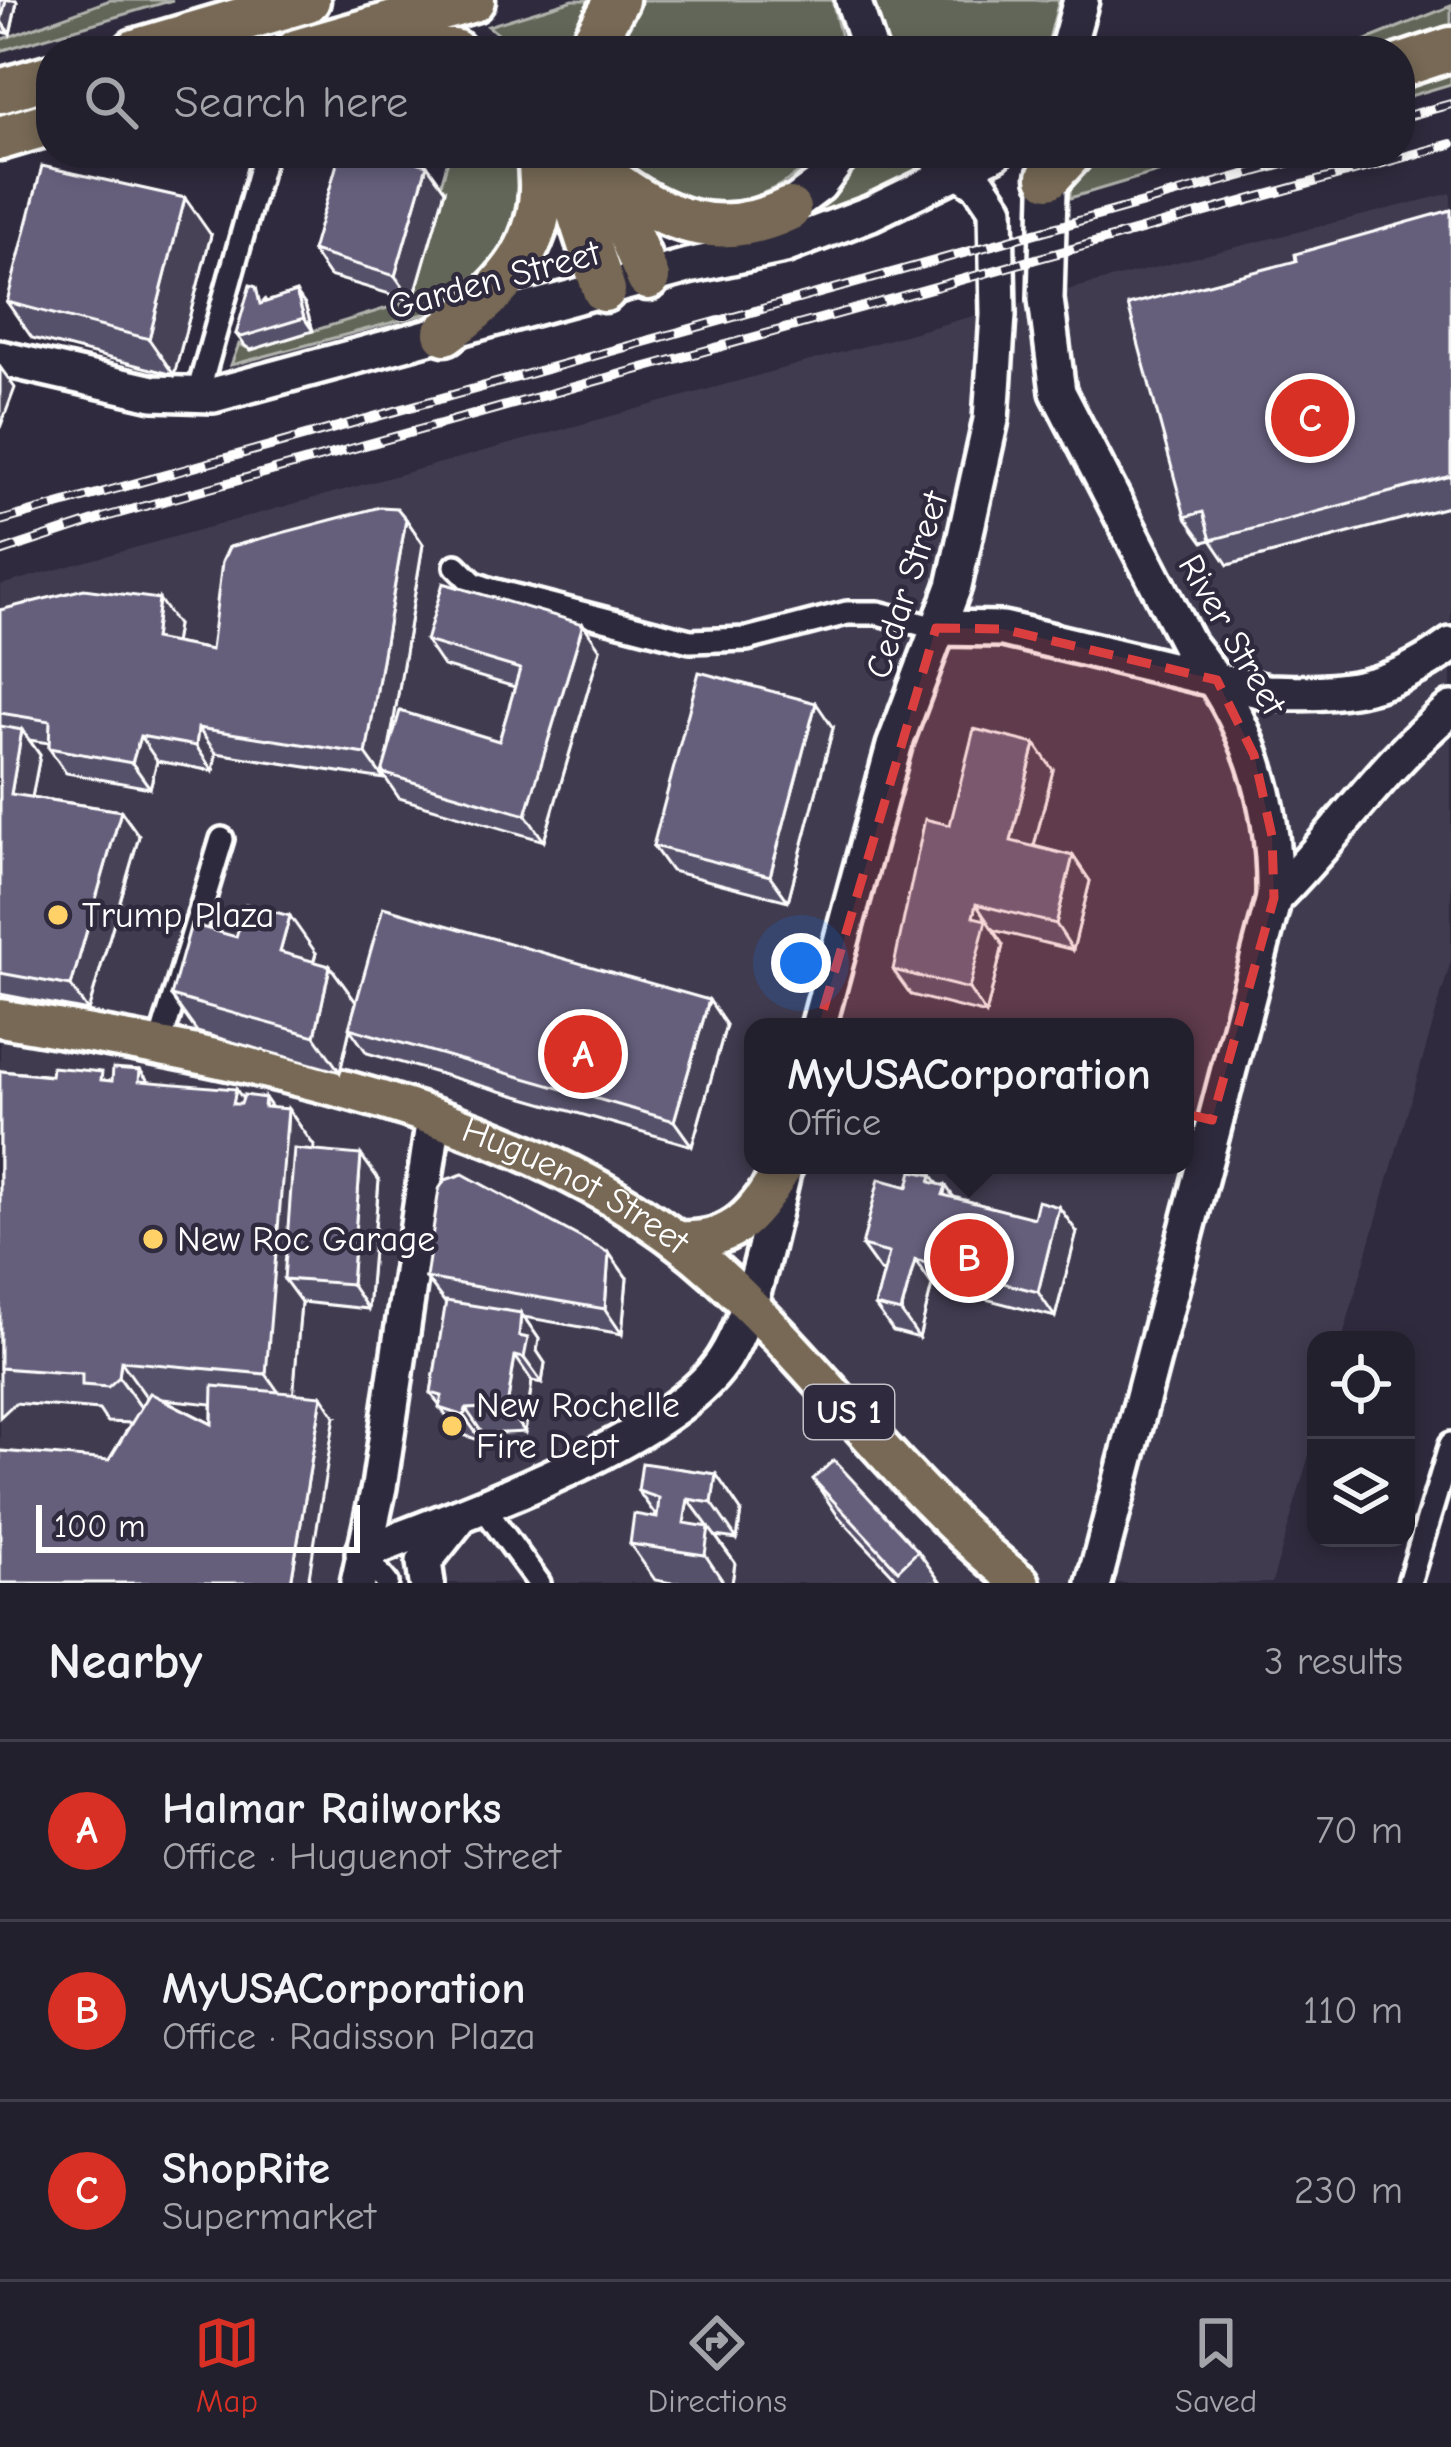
<!DOCTYPE html>
<meta charset="utf-8">
<style>
:root{--surface:#23202e;--page:#2b2836;--text:#f1f3f6;--muted:#a3a3aa;--line:#403e4a;--accent:#d93025}
body{margin:0;font-family:"Comic Neue",sans-serif;background:var(--page);color:var(--text)}
.controls{position:absolute;right:36px;bottom:36px;display:grid;overflow:hidden;border-radius:24px;box-shadow:0 6px 18px #0003}
.controls button{width:108px;height:108px;display:grid;place-items:center;padding:0;border:0;border-bottom:3px solid var(--line);background:var(--surface);color:var(--text);font:60px sans-serif}
.scale{position:absolute;left:36px;bottom:30px;width:324px;box-sizing:border-box;padding-left:12px;border:6px solid #fff;border-top:0;font-size:33px;line-height:42px;white-space:nowrap;color:#fff;-webkit-text-stroke:9px #2f2a3d;paint-order:stroke}
.you{position:absolute;left:801px;top:963px;width:42px;height:42px;margin:-30px;border:9px solid #fff;border-radius:50%;background:#1a73e8;box-shadow:0 0 0 18px #1a73e833}
.badge{display:grid;place-items:center;width:78px;height:78px;border-radius:50%;background:var(--accent);color:#fff;font-size:39px;font-weight:700}
.pin{position:absolute;translate:-50% -50%;border:6px solid #fff;box-shadow:0 3px 12px #0006}
.popup{position:absolute;left:744px;top:1018px;width:450px;height:156px;box-sizing:border-box;display:grid;place-content:center;border-radius:24px;background:var(--surface);filter:drop-shadow(0 3px 9px #0005);font-size:39px;white-space:nowrap;color:var(--muted)}
.popup b{font-size:45px;color:var(--text)}
.popup::after{content:'';position:absolute;left:50%;top:100%;margin-left:-24px;border:24px solid transparent;border-top-color:var(--surface)}
.list{margin:0;padding:0;list-style:none}
h2{display:flex;justify-content:space-between;align-items:center;height:156px;margin:0;padding:0 48px;font-size:51px}
h2 small{font-size:39px;font-weight:400;color:var(--muted)}
.list li{display:grid;grid-template-columns:78px 1fr auto;gap:36px;align-items:center;box-sizing:border-box;height:180px;padding:0 48px;border-top:3px solid var(--line)}
.list b{display:block;font-size:45px;white-space:nowrap}
.list p{margin:0;font-size:39px;white-space:nowrap;color:var(--muted)}
.list em{font-size:39px;font-style:normal;color:var(--muted)}
.icon{flex:none;width:66px;height:66px;fill:none;stroke:currentColor;stroke-width:2;stroke-linecap:round;stroke-linejoin:round}
.map{position:relative;flex:none;width:1451px;height:1583px;overflow:hidden}
.search{position:absolute;background:var(--surface);box-shadow:0 6px 18px #0003;left:36px;right:36px;top:36px;height:132px;display:flex;align-items:center;gap:30px;box-sizing:border-box;padding:0 42px;border-radius:48px;color:var(--muted);font-size:45px}
.sheet{height:696px;background:var(--surface)}
nav{display:flex;justify-content:space-around;align-items:center;box-sizing:border-box;height:168px;border-top:3px solid var(--line);background:var(--surface);font-size:33px;color:var(--muted)}
nav a{display:grid;justify-items:center;gap:6px}
nav .on{color:var(--accent)}
.map>svg:first-child{display:block}
</style>
<div class="map">
<svg width="1451" height="1583" viewBox="0 0 1451 1583">
<rect width="100%" height="100%" fill="#2f2a3d"/>
<filter id="ink" filterUnits="userSpaceOnUse"><feTurbulence type="fractalNoise" baseFrequency=".00833" numOctaves="2"/><feDisplacementMap in="SourceGraphic" scale="24" xChannelSelector="R" yChannelSelector="G"/><feConvolveMatrix kernelMatrix="1 2 1 2 8 2 1 2 1" color-interpolation-filters="sRGB"/></filter>
<g filter="url(#ink)">
<path fill="#3f3a50" fill-rule="evenodd" d="M1451 193V961L1342 1340H1316V1431L1272 1583H0V585L1074 288ZM753 1027H1185V1165H753Z"/>
<g fill="#626658" stroke="#b0b2ac" stroke-width="3">
<path d="M110 0H173L0 51V40Z"/>
<path d="M573 0H587L590 11 573 51H519L488 26Z"/>
<path d="M640 0H832L844 51H604L619 18Z"/>
<path d="M872 0H1059L1046 51H887Z"/>
<path d="M1451 6V31L1395 51H1339Z"/>
<path d="M1451 61V84L1400 99V77Z"/>
<path d="M450 153H521C526 233 508 275 432 312L231 365 239 344 251 350 407 302Z"/>
<path d="M619 153H821C777 198 713 221 655 186 642 179 630 163 619 153Z"/>
<path d="M855 153H912L925 171 801 223Z"/>
<path d="M1110 153H1221L1070 198C1069 172 1086 159 1110 153Z"/>
</g>
<g fill="none" stroke-linecap="round" stroke-linejoin="round">
<g stroke="#fff" stroke-width="30">
<g id="street">
<path d="M197 397 265 153"/>
<path d="M456 566 473 583 492 590 690 641 747 639 847 613H878L936 628"/>
<path d="M159 1047 222 839"/>
<path d="M482 1505 539 1583"/>
<path d="M363 1553 387 1583"/>
<path d="M1409 1583 1451 1444"/>
</g>
</g>
<g stroke="#fff" stroke-width="42">
<g id="secondary">
<path d="M853 0 870 51"/>
<path d="M1067 51 1081 0"/>
<path d="M1050 156 1046 299 1058 392 1188 644C1249 719 1276 802 1274 898L1094 1583"/>
<path d="M771 221 819 185 843 153"/>
<path d="M0 358 153 393 213 395 688 266 784 246 871 213 995 153"/>
<path d="M936 628 1003 629 1267 692C1344 695 1388 691 1451 645"/>
<path d="M1274 898C1336 837 1383 764 1451 709"/>
<path d="M818 1027 894 746 954 586 991 420 998 315 996 209 979 184 932 153"/>
<path d="M363 1553C456 1516 674 1441 725 1358 755 1309 769 1229 783 1173"/>
<path d="M358 1583 379 1487 434 1118"/>
<path d="M427 1583 424 1562 459 1518"/>
</g>
</g>
<g stroke="#fff" stroke-width="45">
<g id="primary">
<path id="s1" d="M0 1018C232 1058 535 1109 714 1271 822 1369 906 1493 1021 1583"/>
<path d="M677 1240C737 1243 756 1212 785 1165"/>
</g>
</g>
<g stroke="#fff" stroke-width="51">
<g id="highway">
<path d="M135 51 308 0"/>
<path d="M297 51 473 0"/>
<path d="M381 51H454"/>
<path d="M588 51 617 0"/>
<path d="M1400 66 1451 49"/>
<path d="M0 91 51 76"/>
<path d="M0 138 51 123"/>
<path d="M559 153 604 290"/>
<path d="M604 174 648 278"/>
<path d="M604 175C662 221 719 243 789 209"/>
<path d="M1049 177 1071 153"/>
<path d="M445 333C509 287 554 237 538 153"/>
</g>
</g>
<use href="#street" stroke="#2f2a3d" stroke-width="21"/>
<use href="#secondary" stroke="#2f2a3d" stroke-width="33"/>
<use href="#primary" stroke="#776954" stroke-width="36"/>
<use href="#highway" stroke="#776954" stroke-width="42"/>
<g stroke="#fff" stroke-width="10">
<g id="rail">
<path d="M1400 118 1451 104"/>
<path d="M0 521 1323 153"/>
<path d="M0 552 109 516 1451 144"/>
</g>
</g>
<use href="#rail" stroke="#2f2a3d" stroke-width="6" stroke-dasharray="18" stroke-linecap="butt"/>
</g>
<g fill="#57516a" stroke="#fff" stroke-width="3" fill-rule="evenodd">
<path d="M0 0H16L17 2 10 34 0 31Z"/>
<path d="M445 190 413 301 329 276 312 251Z"/>
<path d="M1451 210V506L1228 565 1211 540 1203 542 1185 517 1296 261Z"/>
<path d="M211 235 174 375 32 338 7 302Z"/>
<path d="M265 300 266 302 305 305 313 331 251 350 245 346 236 334Z"/>
<path d="M406 519 423 544 389 749 499 741 515 687 443 666 426 641 600 649 544 841 399 798 384 776V779L216 753 213 771 157 761 150 788 66 773 49 748V743L29 740 40 755 32 797 121 811 139 836 88 1011 0 994V610L177 625 174 643 211 650Z"/>
<path d="M833 728 788 901 671 871 653 846Z"/>
<path d="M1053 770 1034 846 1073 856 1090 881 1073 950 993 930 1003 945 986 1014 911 995 893 970 950 825Z"/>
<path d="M236 937 316 953 313 961 356 1002 709 1000 726 1025 692 1146 367 1053 350 1029 340 1072 197 1032 171 996Z"/>
<path d="M140 1070 149 1082 243 1099 265 1098 272 1108 288 1109 314 1146 313 1151 379 1180 368 1309 301 1302 293 1394 335 1416 109 1460 131 1423 107 1422 99 1410 15 1403 0 1417V1071L112 1081ZM163 1399 212 1404V1424Z"/>
<path d="M938 1184 954 1197 1077 1232 1055 1317 932 1285 919 1338 893 1331 875 1306 884 1272 880 1271 862 1246Z"/>
<path d="M426 1278H627L622 1334 524 1317 539 1339 537 1351 545 1363 542 1383 532 1381 525 1432 483 1434 482 1441 457 1433 431 1393 446 1304Z"/>
<path d="M716 1474 741 1511 737 1539 715 1536 735 1563 732 1583H672L655 1580 630 1544 657 1517 638 1491Z"/>
<path d="M813 1479 918 1551 941 1583H901L838 1516Z"/>
</g>
<g fill="#474256" stroke="#fff" stroke-width="3">
<path d="M6 0H16L17 2 10 34 1 21Z"/>
<path d="M427 165 445 190 413 301 395 276Z"/>
<path d="M185 198 211 235 174 375 149 339Z"/>
<path d="M296 292 305 305 313 331 304 318Z"/>
<path d="M0 367 15 388 0 428Z"/>
<path d="M406 519 423 544 385 773H382L384 779 366 754Z"/>
<path d="M159 599 177 625 171 664 154 639Z"/>
<path d="M583 624 600 649 544 841 526 815Z"/>
<path d="M816 703 833 728 788 901 770 876Z"/>
<path d="M198 728 216 753 213 771 196 746Z"/>
<path d="M22 730 40 755 28 819 11 794Z"/>
<path d="M140 736 157 761 150 788 132 763Z"/>
<path d="M1035 744 1053 770 1029 866 1011 841Z"/>
<path d="M121 811 139 836 88 1011 71 986Z"/>
<path d="M1073 856 1090 881 1073 950 1056 924Z"/>
<path d="M976 904 1003 945 986 1014 969 989 973 917Z"/>
<path d="M290 916 316 953 306 989 280 952Z"/>
<path d="M330 966 356 1002 340 1072 315 1036Z"/>
<path d="M709 1000 726 1025 692 1146 674 1121Z"/>
<path d="M236 1089 261 1126 233 1104Z"/>
<path d="M265 1098 287 1129 288 1109 314 1146 303 1280 284 1279 301 1302 292 1411 266 1374Z"/>
<path d="M361 1155 379 1180 368 1309 351 1284Z"/>
<path d="M932 1175 944 1193 946 1186 963 1211 930 1182Z"/>
<path d="M1059 1207 1077 1232 1055 1317 1038 1292Z"/>
<path d="M609 1253 627 1278 622 1334 605 1309Z"/>
<path d="M915 1260 932 1285 919 1338 901 1312Z"/>
<path d="M521 1313 539 1339 537 1351 545 1363 542 1383 524 1358 519 1336Z"/>
<path d="M515 1356 532 1381 525 1432 507 1407Z"/>
<path d="M121 1361 147 1398 145 1413 119 1377Z"/>
<path d="M322 1396 335 1416 308 1583H291Z"/>
<path d="M466 1409 483 1434 482 1441 464 1416Z"/>
<path d="M716 1474 741 1511 737 1539 712 1503Z"/>
<path d="M688 1499 735 1563 732 1583H724L684 1523Z"/>
</g>
<g fill="#655e7b" stroke="#fff" stroke-width="3">
<path d="M0 0H6L1 21H0Z"/>
<path d="M340 153H385L427 165 395 276 312 251Z"/>
<path d="M42 166 185 198 149 339 7 302Z"/>
<path d="M1451 210V476L1211 540 1203 512 1185 517 1128 305 1296 261 1295 254Z"/>
<path d="M250 285 256 287 260 304 296 292 304 318 242 337 236 334Z"/>
<path d="M380 507 397 508 406 519 366 754 198 728 196 746 140 736 132 763 49 748 50 721 0 713V610L84 589 159 599 154 639 211 650 222 562 229 547Z"/>
<path d="M443 583 583 624 526 815 382 773 400 711 499 741 520 669 426 641Z"/>
<path d="M699 672 816 703 770 876 653 846Z"/>
<path d="M0 726 22 730 11 794 121 811 71 986 0 973Z"/>
<path d="M974 729 1035 744 1011 841 1073 856 1056 924 976 904 973 917 986 920 969 989 893 970 925 819 950 825Z"/>
<path d="M246 904 290 916 280 952 330 966 315 1036 171 996 191 924 236 937Z"/>
<path d="M383 907 709 1000 674 1121 349 1028Z"/>
<path d="M52 1067 102 1072 101 1080 112 1081 113 1068 140 1070 139 1081 236 1089 233 1104H241L244 1095 265 1098 264 1107 288 1109 266 1374 121 1361 119 1377 108 1387 82 1385V1374L0 1368V1071L51 1076Z"/>
<path d="M294 1149 361 1155 351 1284 284 1279Z"/>
<path d="M912 1171 932 1175 930 1182 946 1186 943 1195 1034 1218 1038 1201 1059 1207 1038 1292 915 1260 901 1312 875 1306 889 1253 862 1246 879 1179 908 1187Z"/>
<path d="M463 1174 609 1253 605 1309 426 1278 439 1189 445 1180Z"/>
<path d="M446 1301 521 1313 519 1336 528 1338 524 1358 515 1356 507 1407 466 1409 464 1416 439 1408 442 1396 431 1393Z"/>
<path d="M213 1386 322 1396 291 1583H0V1451L109 1460 150 1393 212 1424Z"/>
<path d="M834 1460 918 1551 898 1570 813 1479Z"/>
<path d="M642 1463 716 1474 712 1503 688 1499 684 1523 709 1527 705 1555 630 1544 634 1514 657 1518 659 1498 638 1491Z"/>
</g>
</g>
<path fill="#da3e3e" fill-opacity="0.2" stroke="#da3e3e" stroke-width="9" stroke-dasharray="24 15" stroke-linejoin="round" d="M936 628 1003 629 1217 680 1254 755 1272 836 1274 898 1212 1120 818 1028Z"/>
<g fill="#ffd166" stroke="#2f2a3d" stroke-width="4.5">
<circle cx="58" cy="915" r="12"/>
<circle cx="153" cy="1239" r="12"/>
<circle cx="452" cy="1426" r="12"/>
</g>
<g text-anchor="middle" dominant-baseline="central" stroke-width="9" stroke-linejoin="round" paint-order="stroke">
<rect fill="#2f2a3d" stroke="#c1bfc5" stroke-width="3" x="804" y="1385" width="90" height="54" rx="9"/>
<g font-size="33" font-weight="bold" fill="#fff">
<text x="849" y="1412">US 1</text>
</g>
<g font-size="36" fill="#fff" stroke="#2f2a3d">
<text transform="translate(494 280) rotate(-15)">Garden Street</text>
<text transform="translate(907 585) rotate(-72)">Cedar Street</text>
<text transform="translate(1232 635) rotate(60)">River Street</text>
<text stroke="none"><textPath href="#s1" startOffset="603">Huguenot Street</textPath></text>
</g>
<g font-size="36" fill="#fff" stroke="#2f2a3d" text-anchor="start">
<text x="82" y="915">Trump Plaza</text>
<text x="177" y="1239">New Roc Garage</text>
<text x="476" y="1405">New Rochelle<tspan x="476" dy="41">Fire Dept</tspan></text>
</g>
</g>
</svg>
<div class="controls">
<button><svg class="icon" aria-label="locate" viewBox="0 0 24 24"><circle cx="12" cy="12" r="6"/><path d="M12 2v4M12 18v4M2 12h4M18 12h4"/></svg></button>
<button><svg class="icon" aria-label="layers" viewBox="0 0 24 24"><path d="M12 4l9 5-9 5-9-5zM3 14l9 5 9-5"/></svg></button>
</div>
<div class="scale">100 m</div>
<div class="you"></div>
<div class="pin badge" style="left:583px;top:1054px">A</div>
<div class="pin badge" style="left:969px;top:1258px">B</div>
<div class="popup"><b>MyUSACorporation</b>Office</div>
<div class="pin badge" style="left:1310px;top:418px">C</div>
<div class="search"><svg class="icon" aria-label="search" viewBox="0 0 24 24"><circle cx="10" cy="10" r="6"/><path d="M15 15l6 6"/></svg>Search here</div>
</div>
<section class="sheet">
<h2>Nearby<small>3 results</small></h2>
<ul class="list">
<li><span class="badge">A</span><div><b>Halmar Railworks</b><p>Office · Huguenot Street</p></div><em>70 m</em></li>
<li><span class="badge">B</span><div><b>MyUSACorporation</b><p>Office · Radisson Plaza</p></div><em>110 m</em></li>
<li><span class="badge">C</span><div><b>ShopRite</b><p>Supermarket</p></div><em>230 m</em></li>
</ul>
</section>
<nav>
<a class="on"><svg class="icon" aria-label="map" viewBox="0 0 24 24"><path d="M3 6l6-2 6 2 6-2v14l-6 2-6-2-6 2zM9 4v14M15 6v14"/></svg>Map</a>
<a><svg class="icon" aria-label="directions" viewBox="0 0 24 24"><path d="M12 3l9 9-9 9-9-9zM9 14v-3h6M13 9l2 2-2 2"/></svg>Directions</a>
<a><svg class="icon" aria-label="saved" viewBox="0 0 24 24"><path d="M7 4h10v16l-5-4-5 4z"/></svg>Saved</a>
</nav>
